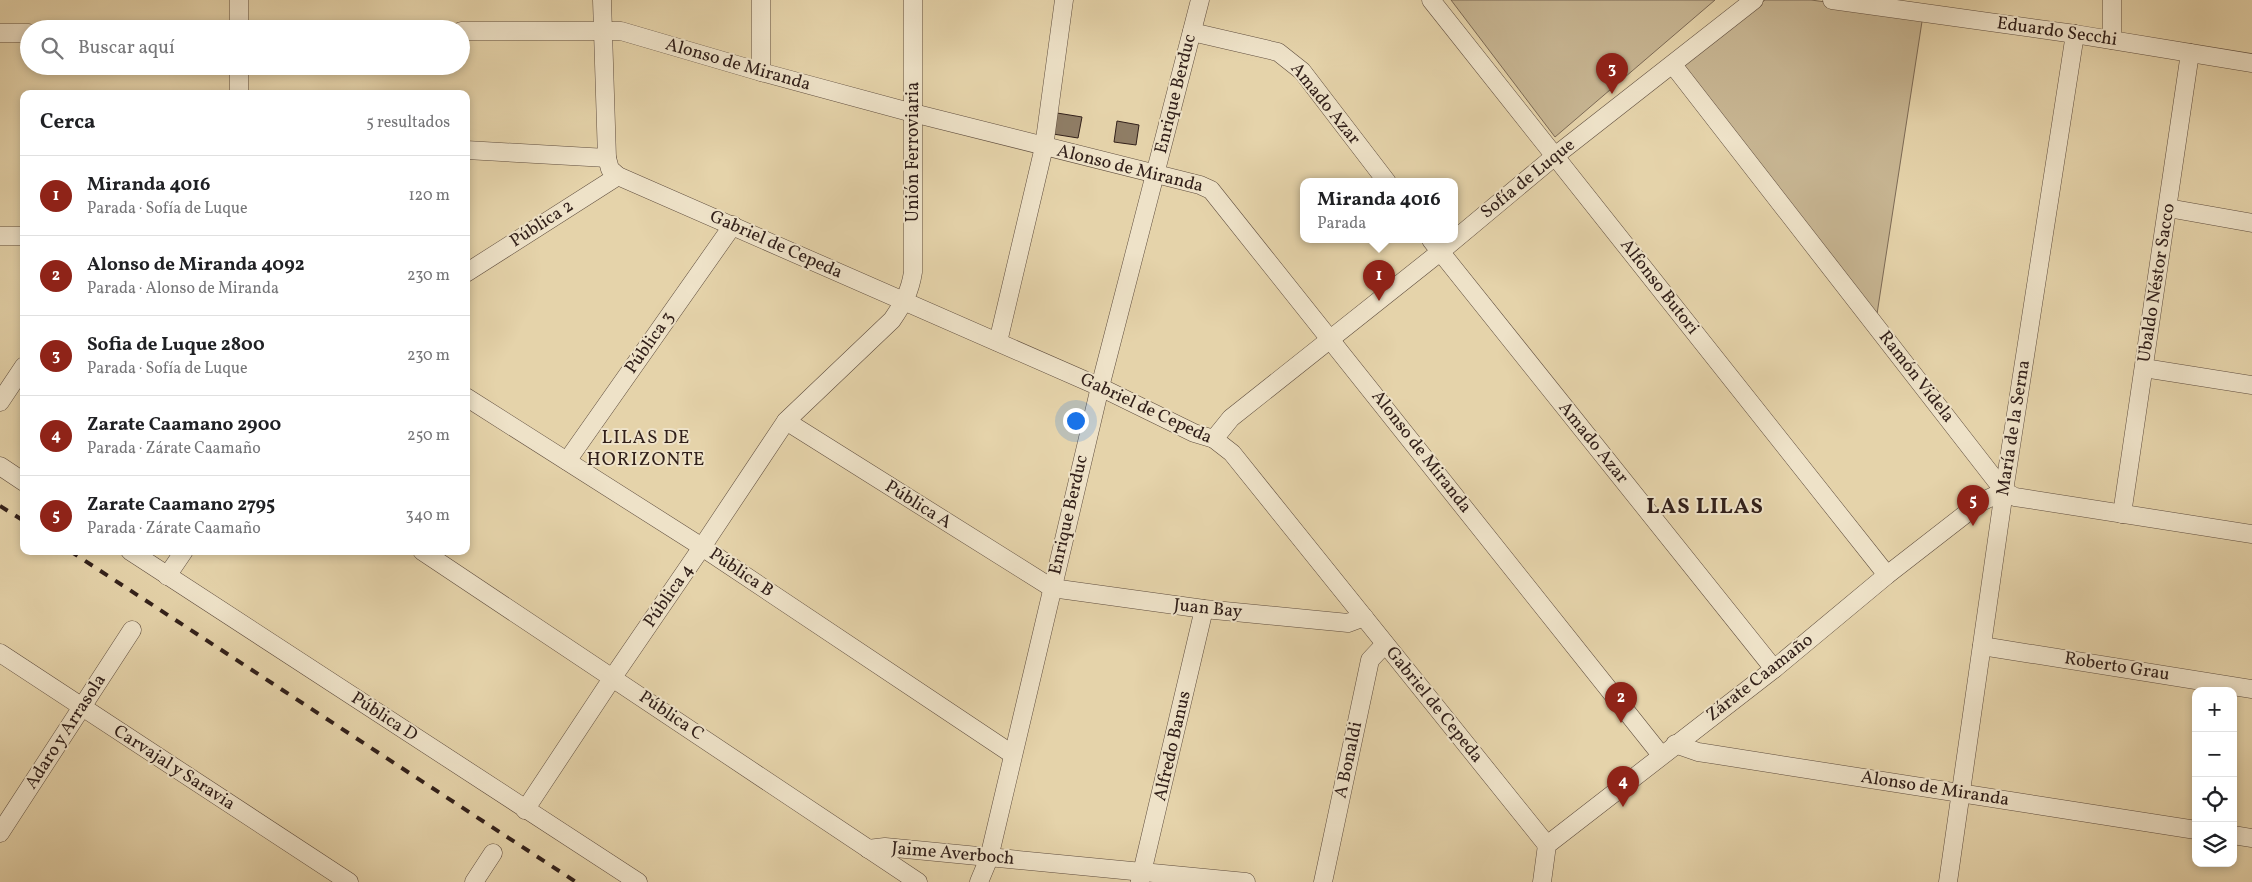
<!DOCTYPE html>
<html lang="es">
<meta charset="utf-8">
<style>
:root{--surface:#fff;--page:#f6f6f6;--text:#202124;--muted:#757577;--line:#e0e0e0;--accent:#8f2418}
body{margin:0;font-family:Vollkorn,serif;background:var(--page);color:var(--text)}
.controls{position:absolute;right:15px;bottom:15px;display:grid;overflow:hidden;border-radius:10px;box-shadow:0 2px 8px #0003}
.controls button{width:45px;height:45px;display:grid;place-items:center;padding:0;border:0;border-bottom:1px solid var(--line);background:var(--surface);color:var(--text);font:25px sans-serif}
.you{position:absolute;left:1075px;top:420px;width:18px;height:18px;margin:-12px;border:4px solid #fff;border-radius:50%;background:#1a73e8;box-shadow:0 0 0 8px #1a73e833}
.badge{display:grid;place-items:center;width:32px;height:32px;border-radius:50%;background:var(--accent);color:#fff;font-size:16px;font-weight:700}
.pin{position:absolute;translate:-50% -41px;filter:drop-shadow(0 1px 2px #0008)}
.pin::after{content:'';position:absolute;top:26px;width:18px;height:15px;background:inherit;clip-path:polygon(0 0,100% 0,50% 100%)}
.popup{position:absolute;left:1300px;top:178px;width:158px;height:65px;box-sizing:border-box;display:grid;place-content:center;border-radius:10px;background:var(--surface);filter:drop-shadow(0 1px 4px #0005);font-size:16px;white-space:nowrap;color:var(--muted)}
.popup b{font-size:19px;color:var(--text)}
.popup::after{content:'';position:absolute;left:50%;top:100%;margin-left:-10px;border:10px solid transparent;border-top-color:var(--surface)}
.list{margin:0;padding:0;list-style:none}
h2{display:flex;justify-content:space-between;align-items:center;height:65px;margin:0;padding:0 20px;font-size:21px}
h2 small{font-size:16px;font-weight:400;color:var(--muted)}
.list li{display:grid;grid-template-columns:32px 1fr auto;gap:15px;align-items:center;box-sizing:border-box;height:80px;padding:0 20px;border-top:1px solid var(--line)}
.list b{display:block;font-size:19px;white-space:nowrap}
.list p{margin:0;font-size:16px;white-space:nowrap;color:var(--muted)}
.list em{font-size:16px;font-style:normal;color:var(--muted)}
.icon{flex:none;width:28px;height:28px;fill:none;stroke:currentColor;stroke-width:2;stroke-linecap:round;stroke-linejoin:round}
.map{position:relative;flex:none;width:2252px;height:882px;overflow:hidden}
.search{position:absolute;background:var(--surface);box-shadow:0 2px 8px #0003;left:20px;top:20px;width:450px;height:55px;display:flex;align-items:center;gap:12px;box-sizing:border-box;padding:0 18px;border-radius:28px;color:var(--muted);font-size:19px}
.panel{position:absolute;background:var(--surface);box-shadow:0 2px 8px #0003;left:20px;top:90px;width:450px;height:465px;border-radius:10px}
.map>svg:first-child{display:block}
</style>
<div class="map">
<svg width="2252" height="882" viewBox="0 0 2252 882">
<rect width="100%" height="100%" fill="#e5d3aa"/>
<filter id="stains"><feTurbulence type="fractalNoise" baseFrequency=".004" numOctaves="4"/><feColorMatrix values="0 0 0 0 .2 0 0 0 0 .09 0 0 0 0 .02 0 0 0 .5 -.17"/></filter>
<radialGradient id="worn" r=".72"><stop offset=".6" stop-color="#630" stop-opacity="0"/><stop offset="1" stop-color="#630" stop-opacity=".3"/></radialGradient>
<g fill="#c7b592" stroke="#7c6a56">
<path d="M1451 0H1715L1555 137Z"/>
<path d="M1765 0H1811L1923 15 1877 314 1682 64Z"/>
</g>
<g fill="#8f7d65" stroke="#32201a">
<path d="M1057 113 1082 117 1078 138 1053 134Z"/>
<path d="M1117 121 1139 125 1136 145 1114 142Z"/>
</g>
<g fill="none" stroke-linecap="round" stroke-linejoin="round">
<g stroke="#5f4d3e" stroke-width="19">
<g id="minor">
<path d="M239 0V29"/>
<path d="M602 0 607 158 610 169 618 176 1100 387 1194 433 1214 439 1232 453 1547 845"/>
<path d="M761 0V72"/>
<path d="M1431 0 1887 575"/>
<path d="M1832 0 2075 34 2252 63"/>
<path d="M2112 0V40"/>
<path d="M461 31H621L761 72 913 113 1200 185 1211 190 1661 755"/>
<path d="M1192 32 1278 52 1302 71 1387 182"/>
<path d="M0 33H29"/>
<path d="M1673 65 2004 491 2015 497 2252 534"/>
<path d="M239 94V66"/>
<path d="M466 150 607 158"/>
<path d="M2168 208 2252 223"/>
<path d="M0 236H24"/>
<path d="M1431 240 1774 669"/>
<path d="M466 273 618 176"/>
<path d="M998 342 1044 147 1064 0"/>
<path d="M2144 368 2252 385"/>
<path d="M466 397 702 547 1012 754"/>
<path d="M0 402 24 366"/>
<path d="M786 421 1052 588 1204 609 1338 622 1348 623 1364 617"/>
<path d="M1214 439 1231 418 1440 252 1555 156 1754 0"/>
<path d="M567 461 733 225"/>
<path d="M0 466 24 482"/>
<path d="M2122 514 2190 53"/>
<path d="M130 551 638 882"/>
<path d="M422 551 918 882"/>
<path d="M167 576 184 551"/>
<path d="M1982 646 2252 689"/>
<path d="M0 653 349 882"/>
<path d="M1675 744 1698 752 2196 830"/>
<path d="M525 810 613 677 702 547 786 421 892 320C903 304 910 292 913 272V0"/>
<path d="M0 833 132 630"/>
<path d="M2233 835 2252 838"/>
<path d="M868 849 885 847 1246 882"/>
<path d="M1140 881 1204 609"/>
<path d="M474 882 493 853"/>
<path d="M979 882 989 858 1100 387 1200 0"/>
<path d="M1323 882 1370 660 1385 644"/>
<path d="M1542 882 1547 845 1774 669 1887 575 1981 502 2004 491"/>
<path d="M1948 882 2004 491 2075 34"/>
</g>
</g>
<use href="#minor" stroke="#eee2c8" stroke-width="18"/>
<g stroke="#32201a" stroke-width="4" stroke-dasharray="9 9" stroke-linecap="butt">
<path d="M0 506 24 521"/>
<path d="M70 551 576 882"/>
</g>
</g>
<g text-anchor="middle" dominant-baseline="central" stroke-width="4" stroke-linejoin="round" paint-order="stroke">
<g font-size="18" fill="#32201a" stroke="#eee2c8">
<text transform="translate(2057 32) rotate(8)">Eduardo Secchi</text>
<text transform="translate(738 65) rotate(16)">Alonso de Miranda</text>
<text transform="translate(1176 94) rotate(-76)">Enrique Berduc</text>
<text transform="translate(1325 104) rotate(51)">Amado Azar</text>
<text transform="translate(913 152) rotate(-90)">Unión Ferroviaria</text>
<text transform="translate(1130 169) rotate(14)">Alonso de Miranda</text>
<text transform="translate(1528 179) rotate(-39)">Sofía de Luque</text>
<text transform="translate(542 224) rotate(-33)">Pública 2</text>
<text transform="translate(776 245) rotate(24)">Gabriel de Cepeda</text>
<text transform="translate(2157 283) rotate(-81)">Ubaldo Néstor Sacco</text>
<text transform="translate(1659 287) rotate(52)">Alfonso Butori</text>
<text transform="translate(650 343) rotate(-55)">Pública 3</text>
<text transform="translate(1916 377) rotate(52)">Ramón Videla</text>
<text transform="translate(1146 409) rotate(25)">Gabriel de Cepeda</text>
<text transform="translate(2014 428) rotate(-81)">María de la Serna</text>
<text transform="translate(1593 443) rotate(51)">Amado Azar</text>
<text transform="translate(1421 452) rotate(52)">Alonso de Miranda</text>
<text transform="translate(918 505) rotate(32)">Pública A</text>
<text transform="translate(1069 515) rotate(-77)">Enrique Berduc</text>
<text transform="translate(741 573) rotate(34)">Pública B</text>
<text transform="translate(669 596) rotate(-55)">Pública 4</text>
<text transform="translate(1208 609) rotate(6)">Juan Bay</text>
<text transform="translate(2117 667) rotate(9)">Roberto Grau</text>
<text transform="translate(1760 678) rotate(-38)">Zárate Caamaño</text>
<text transform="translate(1434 705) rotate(51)">Gabriel de Cepeda</text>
<text transform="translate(671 716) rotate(34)">Pública C</text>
<text transform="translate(384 717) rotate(33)">Pública D</text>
<text transform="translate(66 732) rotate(-57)">Adaro y Arrasola</text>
<text transform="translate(1173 746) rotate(-77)">Alfredo Banus</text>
<text transform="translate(1349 760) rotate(-78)">A Bonaldi</text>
<text transform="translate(174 768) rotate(33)">Carvajal y Saravia</text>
<text transform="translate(1935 789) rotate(9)">Alonso de Miranda</text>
<text transform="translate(953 854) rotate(5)">Jaime Averboch</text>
</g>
<g font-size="19" letter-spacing="1" fill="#32201a" stroke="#eee2c8">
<text x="646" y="438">LILAS DE<tspan x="646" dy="22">HORIZONTE</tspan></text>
</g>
<g font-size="22" font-weight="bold" letter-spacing="1" fill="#32201a" stroke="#eee2c8">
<text x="1705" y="507">LAS LILAS</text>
</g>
</g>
<rect width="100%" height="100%" filter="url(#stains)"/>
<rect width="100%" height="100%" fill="url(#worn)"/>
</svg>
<div class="controls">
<button>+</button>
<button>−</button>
<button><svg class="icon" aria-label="locate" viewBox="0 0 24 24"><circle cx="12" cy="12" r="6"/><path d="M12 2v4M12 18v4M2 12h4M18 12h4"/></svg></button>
<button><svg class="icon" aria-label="layers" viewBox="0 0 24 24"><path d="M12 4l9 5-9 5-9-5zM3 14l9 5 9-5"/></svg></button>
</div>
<div class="you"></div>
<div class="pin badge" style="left:1379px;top:301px">1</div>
<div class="popup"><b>Miranda 4016</b>Parada</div>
<div class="pin badge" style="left:1621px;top:723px">2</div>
<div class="pin badge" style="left:1612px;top:94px">3</div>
<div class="pin badge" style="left:1623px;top:807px">4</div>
<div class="pin badge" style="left:1973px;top:526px">5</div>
<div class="search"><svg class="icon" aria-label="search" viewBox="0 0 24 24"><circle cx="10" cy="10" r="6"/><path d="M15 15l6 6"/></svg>Buscar aquí</div>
<section class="panel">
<h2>Cerca<small>5 resultados</small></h2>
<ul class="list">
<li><span class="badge">1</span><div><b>Miranda 4016</b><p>Parada · Sofía de Luque</p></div><em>120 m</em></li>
<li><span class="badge">2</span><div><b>Alonso de Miranda 4092</b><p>Parada · Alonso de Miranda</p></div><em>230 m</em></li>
<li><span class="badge">3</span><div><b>Sofia de Luque 2800</b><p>Parada · Sofía de Luque</p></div><em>230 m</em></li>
<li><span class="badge">4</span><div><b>Zarate Caamano 2900</b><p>Parada · Zárate Caamaño</p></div><em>250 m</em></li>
<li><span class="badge">5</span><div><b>Zarate Caamano 2795</b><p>Parada · Zárate Caamaño</p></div><em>340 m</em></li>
</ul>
</section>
</div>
